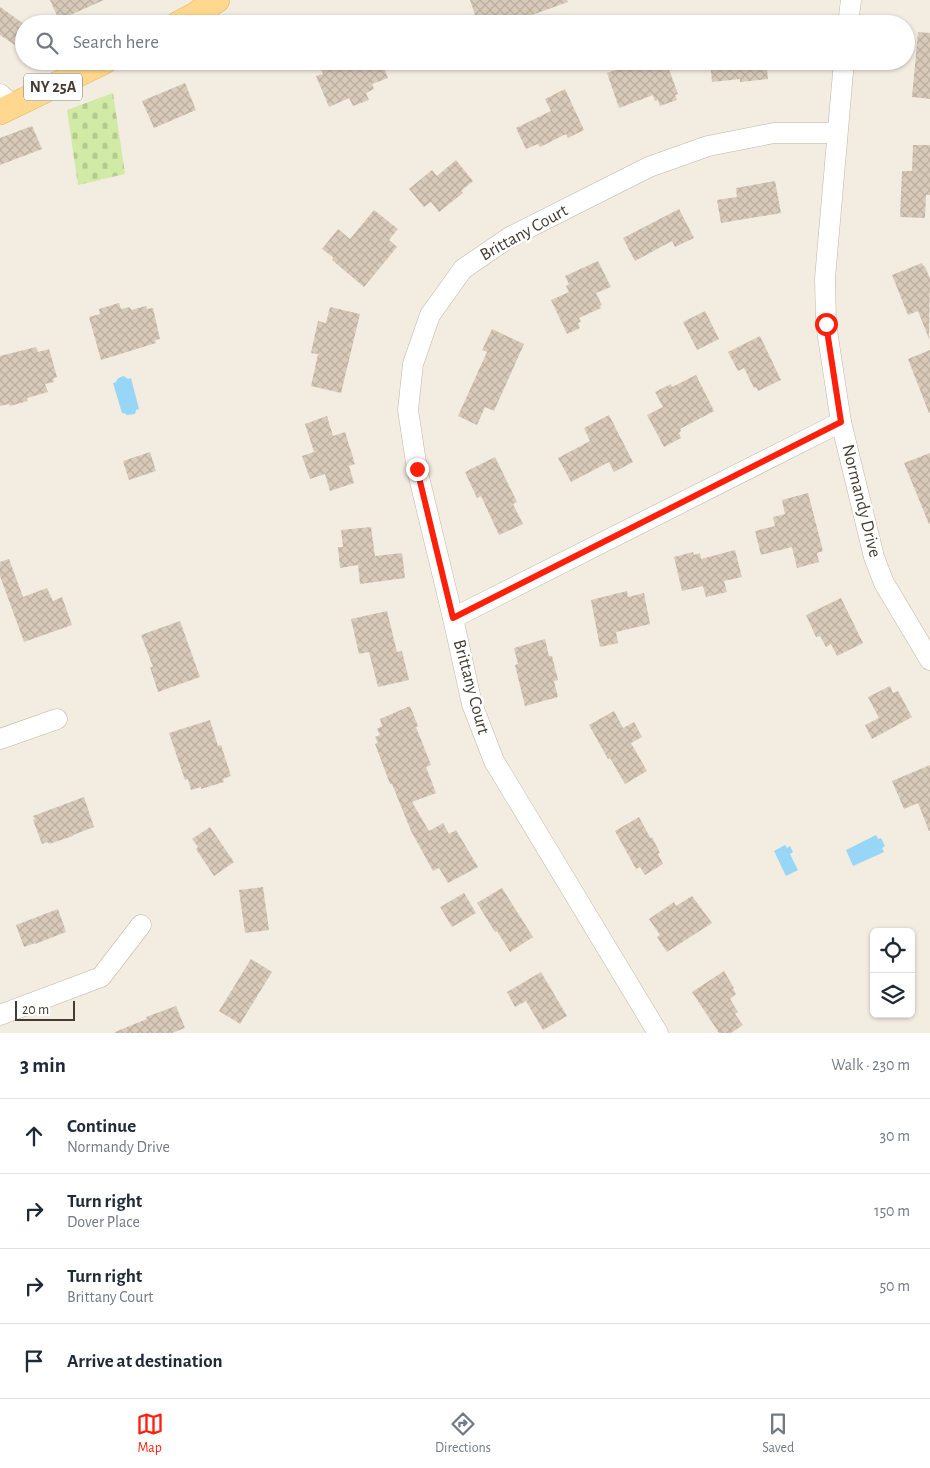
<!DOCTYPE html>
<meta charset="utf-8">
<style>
:root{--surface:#fff;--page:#f6f6f7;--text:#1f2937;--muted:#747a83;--line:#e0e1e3;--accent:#ff200c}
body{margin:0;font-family:"Alegreya Sans",sans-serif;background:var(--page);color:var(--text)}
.controls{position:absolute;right:15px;bottom:15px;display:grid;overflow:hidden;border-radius:8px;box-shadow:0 1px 4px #0004}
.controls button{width:45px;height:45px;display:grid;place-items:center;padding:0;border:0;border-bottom:1px solid var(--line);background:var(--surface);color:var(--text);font:25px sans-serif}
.scale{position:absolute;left:15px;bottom:12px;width:60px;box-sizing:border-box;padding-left:5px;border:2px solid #443c32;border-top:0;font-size:14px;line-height:18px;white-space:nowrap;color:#443c32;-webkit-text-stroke:4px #fff;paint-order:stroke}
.stop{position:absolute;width:15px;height:15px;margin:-11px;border:4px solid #ff200c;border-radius:50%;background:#fff}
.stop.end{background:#ff200c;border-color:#fff;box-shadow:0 1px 5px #0008}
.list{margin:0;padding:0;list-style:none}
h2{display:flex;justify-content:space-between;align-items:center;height:65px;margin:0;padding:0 20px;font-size:21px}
h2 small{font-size:16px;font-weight:400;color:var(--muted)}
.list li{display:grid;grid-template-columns:32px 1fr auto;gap:15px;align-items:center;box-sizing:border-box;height:75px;padding:0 20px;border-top:1px solid var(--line)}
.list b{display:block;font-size:19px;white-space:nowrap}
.list p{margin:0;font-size:16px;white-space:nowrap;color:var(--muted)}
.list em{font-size:16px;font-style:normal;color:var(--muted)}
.icon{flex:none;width:28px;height:28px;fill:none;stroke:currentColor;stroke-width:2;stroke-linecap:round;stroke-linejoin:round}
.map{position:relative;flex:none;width:930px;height:1033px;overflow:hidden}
.search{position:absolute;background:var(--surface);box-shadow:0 1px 4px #0004;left:15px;right:15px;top:15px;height:55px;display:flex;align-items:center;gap:12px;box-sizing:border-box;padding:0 18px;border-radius:28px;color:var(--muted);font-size:19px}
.sheet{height:365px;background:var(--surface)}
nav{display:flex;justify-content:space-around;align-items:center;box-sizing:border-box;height:70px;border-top:1px solid var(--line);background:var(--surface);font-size:14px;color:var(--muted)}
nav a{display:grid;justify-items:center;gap:2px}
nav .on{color:var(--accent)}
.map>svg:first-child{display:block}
</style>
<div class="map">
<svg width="930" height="1033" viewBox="0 0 930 1033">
<defs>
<pattern id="cemetery-stones" width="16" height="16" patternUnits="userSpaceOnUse" patternTransform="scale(1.25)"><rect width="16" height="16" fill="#d1eba6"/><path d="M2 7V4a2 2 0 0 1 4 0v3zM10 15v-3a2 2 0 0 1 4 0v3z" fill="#b5ca8f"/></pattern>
<pattern id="building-cross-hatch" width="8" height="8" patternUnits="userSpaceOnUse" patternTransform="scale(1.25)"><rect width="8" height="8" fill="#d8cab9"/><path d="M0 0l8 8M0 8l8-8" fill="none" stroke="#bbaea0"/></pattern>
</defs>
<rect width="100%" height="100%" fill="#f3ece1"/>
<path fill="url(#cemetery-stones)" d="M113 93 125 174 78 185 67 110Z"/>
<g fill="#97d6f6">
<path d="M124 376 128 379 131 378 139 409 136 410 135 414 127 415 124 413H122L113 383 116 382C117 378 120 377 124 376Z"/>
<path d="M876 835 878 839 881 838 885 846 882 848 884 852 853 866 846 850Z"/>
<path d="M785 845 787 848 790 846 793 852 790 854 798 870 786 876 774 851Z"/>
</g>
<g fill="url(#building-cross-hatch)">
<path d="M50 0H104L59 20Z"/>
<path d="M470 0H567L568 2 532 15 534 19 522 24H478Z"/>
<path d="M0 7 24 24V32L15 45 0 35Z"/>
<path d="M918 32 930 33V99L912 97Z"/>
<path d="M329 61H381L388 78 372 84 374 89 366 93 369 100 353 106 349 98 329 107 316 76 323 74 319 65Z"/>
<path d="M643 61H666L678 94 675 95 677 100 660 106 658 100 655 101 653 95 619 108 607 73Z"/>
<path d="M710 61H766L768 79 740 82V79L712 82Z"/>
<path d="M185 83 196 110 154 128 142 101Z"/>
<path d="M565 89 584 130 568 138 566 134 540 147 538 144 526 149 516 128 551 111 545 99Z"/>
<path d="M32 126 42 149 0 165V138Z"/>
<path d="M913 145H930V195H926L925 218 900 217 902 171H912Z"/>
<path d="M456 160 473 181 461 191 463 193 439 212 431 202 424 207 409 189 432 170 437 176Z"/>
<path d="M775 181 781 213 721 223 717 200 737 197 736 188Z"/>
<path d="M679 209 694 238 675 247 672 241 635 261 623 238Z"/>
<path d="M374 210 398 229 389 240 397 247 364 287 332 260 333 257 322 249 338 229 350 239Z"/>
<path d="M598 261 611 287 596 293 602 305 600 306 601 308 579 318 581 322 578 323 580 328 567 334 551 300 569 292 566 286 569 284 565 276Z"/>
<path d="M922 263 924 267 925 266 930 279 929 339 918 311 908 315 892 275Z"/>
<path d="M119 303 121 309 130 307 131 310 146 306 147 309 153 308 160 339 155 340 156 343 101 360 89 317 100 314 99 309Z"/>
<path d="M330 307 360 314 341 393 311 386 318 354 311 353 318 321 326 323Z"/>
<path d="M705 311 719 339 697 350 683 322Z"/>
<path d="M492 329 524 344 494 411 485 407 477 425 458 416 487 352 482 350Z"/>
<path d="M760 336 781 380 758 391 756 387 754 388 744 368 738 371 728 352Z"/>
<path d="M36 347 38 352 49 349 57 377 53 379 54 382 45 384 48 392 27 398 28 401 10 406 9 404 0 406V356Z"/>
<path d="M930 350V413H929L908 359Z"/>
<path d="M696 375 714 411 680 429 681 431 679 433 681 438 664 447 647 415 663 407 655 392 671 384 672 387Z"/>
<path d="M609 415 633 462 614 472 609 462 571 482 558 458 590 441 584 428Z"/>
<path d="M327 416 333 436 345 432 355 464 349 466 354 483 330 491 325 474 310 479 302 456 314 452 305 424Z"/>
<path d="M150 452 156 471 129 480 123 461Z"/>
<path d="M930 453V524H929L904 463Z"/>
<path d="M495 457 517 502 513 504 523 524 499 535 481 496 477 498 465 472Z"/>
<path d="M808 493 823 551 817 553 819 562 797 568 792 547 761 555 755 531 775 526 773 517 785 514 782 500Z"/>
<path d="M371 527 375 556 402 553 405 578 360 584 358 565 340 568 338 547H343L341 530Z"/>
<path d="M735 550 742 577 724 581 727 592 706 597 703 586 682 591 674 557 693 552 694 555 700 553 701 559Z"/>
<path d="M9 559 23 597 47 588 53 601 62 597 72 625 24 642 0 576V562Z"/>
<path d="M627 591 628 597 644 593 650 624 616 632 618 643 600 647 591 600Z"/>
<path d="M841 598 863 643 837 656 831 644 826 647 820 636 816 637 806 615Z"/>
<path d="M387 611 397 652 402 651 409 680 378 687 369 652 359 654 351 619Z"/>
<path d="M180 621 200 677 158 692 150 667H153L141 635Z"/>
<path d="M545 639 549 656H552L558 680 554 681 558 697 525 706 515 665 518 664 514 648Z"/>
<path d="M890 686 893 693 898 691 912 717 872 739 865 725 879 718 868 697Z"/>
<path d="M410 706 418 726 416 727 431 765 426 767 436 793 412 802 429 831 443 823 449 834 456 830 478 867 448 883 439 868 433 871 411 831 392 784H390L375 744 378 743 375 737 380 735 377 729 382 726 380 719Z"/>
<path d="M614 711 623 728 634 722 642 737 631 743 647 771 625 784 610 758 608 759 589 725Z"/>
<path d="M210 720 218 746 221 745 231 776 223 779 224 782 201 789V787L191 790 188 779 185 780 169 733Z"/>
<path d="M930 765V831H929L918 803 904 809 892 781Z"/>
<path d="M84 797 94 827 73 835V836L49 844 48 842 42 844 33 820 35 819 33 816Z"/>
<path d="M639 817 651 839 652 837 660 853 658 854 663 864 645 875 640 867 636 869 615 831Z"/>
<path d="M210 827 234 862 214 876 196 849 198 847 192 839Z"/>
<path d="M263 887 269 930 245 933 239 890Z"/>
<path d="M502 888 533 937 510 952 497 931 495 932 477 903Z"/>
<path d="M464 893 476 913 452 927 440 907Z"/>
<path d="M692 896 712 923 667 952 657 937 660 935 649 919 674 902 676 906Z"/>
<path d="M58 909 66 932 35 944V943L24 947 16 925Z"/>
<path d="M251 959 272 972 240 1024 219 1011Z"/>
<path d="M724 971 734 988 733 989 736 994 730 999 738 1012 735 1014 743 1025 731 1033H719L692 992Z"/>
<path d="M541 972 567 1016 543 1030 526 1001 515 1007 507 992Z"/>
<path d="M176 1006 185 1028 172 1033H115V1032L147 1019 146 1017Z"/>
</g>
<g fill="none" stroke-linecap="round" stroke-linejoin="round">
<g stroke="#c1b6a6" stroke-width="21">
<g id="minor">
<path d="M848 24 851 0"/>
<path d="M844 61 825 278 826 324 841 422 874 557 884 583 930 660"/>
<path d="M0 94 14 106"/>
<path d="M453 618 841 422"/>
<path d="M0 739 57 719"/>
<path d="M0 1015 101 977 141 925"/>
<path d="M658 1033 494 761 472 704 453 618 417 469 408 410 413 364 430 315 463 269 510 237 649 167 708 146 774 133H837"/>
</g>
</g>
<g stroke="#eeb554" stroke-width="26">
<g id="major">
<path d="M178 24 195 15 217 0"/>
<path d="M0 112 105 61"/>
</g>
</g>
<use href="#minor" stroke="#fff" stroke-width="20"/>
<use href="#major" stroke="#ffd78e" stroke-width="25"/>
</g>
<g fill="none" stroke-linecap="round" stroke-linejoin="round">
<path stroke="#ff200c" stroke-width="6" d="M417 469 453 618 841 422 826 324"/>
</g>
<g text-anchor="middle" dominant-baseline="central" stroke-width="5" stroke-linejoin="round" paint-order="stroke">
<rect fill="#fff" stroke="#7c7670" stroke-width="1" x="24" y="73.5" width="58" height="27" rx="4"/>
<g font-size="16" font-weight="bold" fill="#443c32">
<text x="53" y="87">NY 25A</text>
</g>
<g font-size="18" fill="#443c32" stroke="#fff">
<text transform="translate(524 233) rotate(-29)">Brittany Court</text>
<text transform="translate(861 501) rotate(76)">Normandy Drive</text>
<text transform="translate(471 687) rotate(75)">Brittany Court</text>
</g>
</g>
</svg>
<div class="controls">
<button><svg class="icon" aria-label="locate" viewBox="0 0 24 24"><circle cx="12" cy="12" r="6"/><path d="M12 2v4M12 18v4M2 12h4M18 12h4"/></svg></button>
<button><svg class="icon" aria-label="layers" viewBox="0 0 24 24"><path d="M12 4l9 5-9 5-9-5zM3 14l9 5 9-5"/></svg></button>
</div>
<div class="scale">20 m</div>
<div class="stop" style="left:826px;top:324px"></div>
<div class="stop end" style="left:417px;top:469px"></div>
<div class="search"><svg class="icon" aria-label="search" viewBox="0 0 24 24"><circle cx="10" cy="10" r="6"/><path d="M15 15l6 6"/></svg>Search here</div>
</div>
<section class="sheet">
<h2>3 min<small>Walk · 230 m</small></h2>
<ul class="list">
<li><svg class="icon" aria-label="ahead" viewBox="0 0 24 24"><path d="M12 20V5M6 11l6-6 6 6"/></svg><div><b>Continue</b><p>Normandy Drive</p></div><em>30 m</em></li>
<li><svg class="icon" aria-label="right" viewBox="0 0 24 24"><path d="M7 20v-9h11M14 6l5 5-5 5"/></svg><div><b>Turn right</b><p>Dover Place</p></div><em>150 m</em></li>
<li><svg class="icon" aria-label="right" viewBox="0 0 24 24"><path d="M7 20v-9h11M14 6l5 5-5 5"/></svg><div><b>Turn right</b><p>Brittany Court</p></div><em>50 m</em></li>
<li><svg class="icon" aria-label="arrive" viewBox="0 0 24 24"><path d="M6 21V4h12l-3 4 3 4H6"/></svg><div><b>Arrive at destination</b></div></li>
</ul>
</section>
<nav>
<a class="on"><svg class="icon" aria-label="map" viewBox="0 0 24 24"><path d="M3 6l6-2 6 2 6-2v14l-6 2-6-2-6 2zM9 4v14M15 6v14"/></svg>Map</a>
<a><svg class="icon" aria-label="directions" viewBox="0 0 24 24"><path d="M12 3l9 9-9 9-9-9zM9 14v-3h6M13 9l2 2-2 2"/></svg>Directions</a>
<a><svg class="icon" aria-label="saved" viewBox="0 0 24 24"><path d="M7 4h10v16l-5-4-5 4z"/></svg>Saved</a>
</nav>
